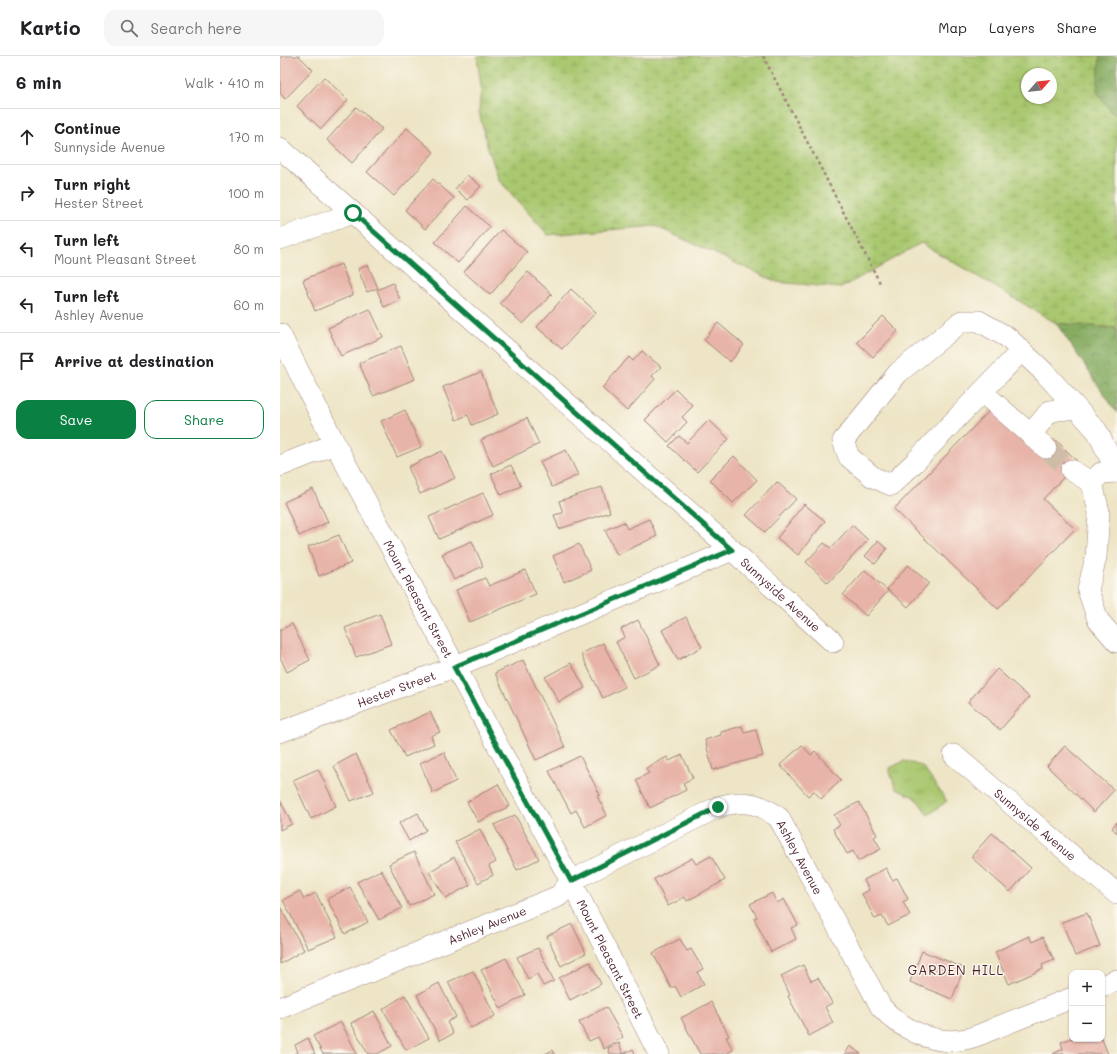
<!DOCTYPE html>
<meta charset="utf-8">
<style>
:root{--surface:#fff;--page:#f6f6f6;--text:#202124;--muted:#757577;--line:#e0e0e0;--accent:#0b8043}
body{margin:0;font-family:Mali,sans-serif;background:var(--page);color:var(--text)}
.controls{position:absolute;right:12px;bottom:12px;display:grid;overflow:hidden;border-radius:8px;box-shadow:0 1px 3px #0004}
.controls button{width:36px;height:36px;display:grid;place-items:center;padding:0;border:0;border-bottom:1px solid var(--line);background:var(--surface);color:var(--text);font:20px sans-serif}
.compass{position:absolute;left:741px;top:12px;width:36px;height:36px;border-radius:50%;background:var(--surface);box-shadow:0 1px 3px #0004;rotate:63deg}
.stop{position:absolute;width:12px;height:12px;margin:-9px;border:3px solid #0b8043;border-radius:50%;background:#fff}
.stop.end{background:#0b8043;border-color:#fff;box-shadow:0 1px 4px #0008}
.list{margin:0;padding:0;list-style:none}
h2{display:flex;justify-content:space-between;align-items:center;height:52px;margin:0;padding:0 16px;font-size:17px}
h2 small{font-size:13px;font-weight:400;color:var(--muted)}
.list li{display:grid;grid-template-columns:26px 1fr auto;gap:12px;align-items:center;box-sizing:border-box;height:56px;padding:0 16px;border-top:1px solid var(--line)}
.list b{display:block;font-size:15px;white-space:nowrap}
.list p{margin:0;font-size:13px;white-space:nowrap;color:var(--muted)}
.list em{font-size:13px;font-style:normal;color:var(--muted)}
.actions{display:flex;gap:8px;padding:12px 16px}
.actions a{flex:1;padding:9px 0;border:1px solid var(--accent);border-radius:12px;text-align:center;font-size:14px;color:var(--accent)}
.actions .main{background:var(--accent);color:#fff}
.icon{flex:none;width:22px;height:22px;fill:none;stroke:currentColor;stroke-width:2;stroke-linecap:round;stroke-linejoin:round}
.map{position:relative;flex:none;width:837px;height:998px;overflow:hidden}
header{display:flex;align-items:center;gap:24px;box-sizing:border-box;height:56px;padding:0 20px;background:var(--surface);border-bottom:1px solid var(--line)}
header strong{font-size:19px}
nav{display:flex;gap:22px;margin-inline-start:auto;font-size:14px}
.search{width:280px;height:36px;background:var(--page);display:flex;align-items:center;gap:10px;box-sizing:border-box;padding:0 14px;border-radius:12px;color:var(--muted);font-size:15px}
main{display:flex}
aside{flex:1;background:var(--surface)}
.map>svg:first-child{display:block}
</style>
<header>
<strong>Kartio</strong>
<div class="search"><svg class="icon" aria-label="search" viewBox="0 0 24 24"><circle cx="10" cy="10" r="6"/><path d="M15 15l6 6"/></svg>Search here</div>
<nav><a>Map</a><a>Layers</a><a>Share</a></nav>
</header>
<main>
<aside>
<h2>6 min<small>Walk · 410 m</small></h2>
<ul class="list">
<li><svg class="icon" aria-label="ahead" viewBox="0 0 24 24"><path d="M12 20V5M6 11l6-6 6 6"/></svg><div><b>Continue</b><p>Sunnyside Avenue</p></div><em>170 m</em></li>
<li><svg class="icon" aria-label="right" viewBox="0 0 24 24"><path d="M7 20v-9h11M14 6l5 5-5 5"/></svg><div><b>Turn right</b><p>Hester Street</p></div><em>100 m</em></li>
<li><svg class="icon" aria-label="left" viewBox="0 0 24 24"><path d="M17 20v-9H6M10 6l-5 5 5 5"/></svg><div><b>Turn left</b><p>Mount Pleasant Street</p></div><em>80 m</em></li>
<li><svg class="icon" aria-label="left" viewBox="0 0 24 24"><path d="M17 20v-9H6M10 6l-5 5 5 5"/></svg><div><b>Turn left</b><p>Ashley Avenue</p></div><em>60 m</em></li>
<li><svg class="icon" aria-label="arrive" viewBox="0 0 24 24"><path d="M6 21V4h12l-3 4 3 4H6"/></svg><div><b>Arrive at destination</b></div></li>
</ul>
<div class="actions"><a class="main">Save</a><a>Share</a></div>
</aside>
<div class="map">
<svg width="837" height="998" viewBox="0 0 837 998">
<defs>
<pattern id="forest-crowns" width="20" height="18" patternUnits="userSpaceOnUse"><rect width="20" height="18" fill="#86ac62"/><path d="M2 6a3 3 0 1 1 6 0M12 15a3 3 0 1 1 6 0" fill="none" stroke="#708b51"/></pattern>
<pattern id="wetland-marsh" width="20" height="14" patternUnits="userSpaceOnUse"><rect width="20" height="14" fill="#a9c86f"/><path d="M1 5h8M5 5V1M11 12h8M15 12V8" fill="none" stroke="#93ab60"/></pattern>
<pattern id="park-tufts" width="24" height="20" patternUnits="userSpaceOnUse"><rect width="24" height="20" fill="#a9c86f"/><path d="M3 7l-1-3M5 7V3M7 7l1-3M15 17l-1-3M17 17v-4M19 17l1-3" fill="none" stroke="#93ab60"/></pattern>
</defs>
<rect width="100%" height="100%" fill="#fbf7ec"/>
<filter id="ink" filterUnits="userSpaceOnUse"><feTurbulence type="fractalNoise" baseFrequency=".025" numOctaves="2"/><feDisplacementMap in="SourceGraphic" scale="8" xChannelSelector="R" yChannelSelector="G"/><feConvolveMatrix kernelMatrix="1 2 1 2 8 2 1 2 1" color-interpolation-filters="sRGB"/></filter>
<filter id="wash" filterUnits="userSpaceOnUse"><feTurbulence type="fractalNoise" baseFrequency=".012" numOctaves="4" result="noise"/><feDisplacementMap in="SourceGraphic" scale="16" xChannelSelector="R" yChannelSelector="G"/><feGaussianBlur stdDeviation="0.9" result="paint"/><feColorMatrix in="noise" values="0 0 0 0 0 0 0 0 0 0 0 0 0 0 0 0 0 1.4 0 .05"/><feComposite in="paint" operator="in"/></filter>
<g filter="url(#wash)">
<rect width="100%" height="100%" fill="#eee5c6"/>
<g fill="url(#forest-crowns)" stroke="#686646">
<path d="M820 0H837V60L831 56 817 35Z"/>
<path d="M776 267 837 272V357Z"/>
</g>
<path fill="url(#wetland-marsh)" stroke="#7a744d" fill-rule="evenodd" d="M197 0H820L817 35 831 56 837 60V272L776 267 641 187 561 232 497 226 375 170 268 179 219 124 207 89 199 56 201 31ZM747 18H771V42H747Z"/>
<path fill="url(#park-tufts)" stroke="#7a744d" d="M624 705 642 710 667 745 648 759 636 742 616 733 610 716V712Z"/>
<g id="blocks">
<g fill="#e8b4a9">
<path d="M2 0H19L33 14 5 43 0 37V2Z"/>
<path d="M44 21 68 44 41 73 17 50Z"/>
<path d="M76 51 102 73 72 107 47 84Z"/>
<path d="M127 72 154 96 114 140 87 116Z"/>
<path d="M187 119 201 130 188 144 175 133Z"/>
<path d="M153 123 174 142 145 173 125 154Z"/>
<path d="M187 150 210 171 178 207 155 186Z"/>
<path d="M221 174 247 196 210 239 184 216Z"/>
<path d="M61 208 73 239 35 255 23 224Z"/>
<path d="M88 209 98 232 87 236 78 213Z"/>
<path d="M248 216 272 238 243 268 220 247Z"/>
<path d="M113 227 120 244 104 251 97 234Z"/>
<path d="M291 233 316 256 282 293 257 271Z"/>
<path d="M90 253 103 281 61 300 48 272Z"/>
<path d="M603 260 618 275 593 301 577 286Z"/>
<path d="M438 267 464 289 450 306 424 284Z"/>
<path d="M121 290 135 323 93 340 79 307Z"/>
<path d="M362 295 381 311 372 320 375 323 347 355 322 332 349 301 353 305Z"/>
<path d="M201 316 218 358 192 369 188 359 176 364 163 331Z"/>
<path d="M396 333 413 350 402 361 407 366 388 386 365 364Z"/>
<path d="M713 351 760 397 775 383 798 406 763 443 795 473 718 553 614 453Z"/>
<path d="M125 354 141 391 117 401 101 365Z"/>
<path d="M247 362 259 388 213 410 201 384Z"/>
<path d="M429 364 449 383 417 416 389 390 399 380 407 387Z"/>
<path d="M286 394 298 419 272 431 260 406Z"/>
<path d="M162 395 175 422 140 438 128 411Z"/>
<path d="M454 400 477 424 453 447 430 424Z"/>
<path d="M231 409 241 430 221 439 211 418Z"/>
<path d="M497 426 516 443 485 476 466 459Z"/>
<path d="M322 431 330 456 279 473 274 459 283 457 279 445Z"/>
<path d="M33 433 48 466 19 480 4 446Z"/>
<path d="M203 437 213 459 159 483 149 461Z"/>
<path d="M524 448 545 465 518 499 497 482Z"/>
<path d="M369 463 377 480 337 499 325 474 344 466 347 473Z"/>
<path d="M572 469 588 484 548 527 526 506 544 487 551 492Z"/>
<path d="M59 479 71 507 39 520 28 491Z"/>
<path d="M192 485 203 510 174 524 162 498Z"/>
<path d="M598 485 607 493 595 508 585 500Z"/>
<path d="M299 488 311 514 284 526 273 500Z"/>
<path d="M628 509 649 527 628 551 607 533Z"/>
<path d="M245 514 256 538 190 566 176 534 205 522 209 530Z"/>
<path d="M585 514 608 535 586 560 563 539Z"/>
<path d="M100 558 111 588 76 601 65 572Z"/>
<path d="M406 561 422 591 398 604 382 574Z"/>
<path d="M358 564 380 609 354 622 336 586 345 581 341 573Z"/>
<path d="M12 568 30 604 7 616 0 601V574Z"/>
<path d="M323 587 345 631 323 642 301 598Z"/>
<path d="M243 604 285 691 256 704 215 617Z"/>
<path d="M291 607 305 632 279 646 265 621Z"/>
<path d="M717 613 749 641 720 674 688 646Z"/>
<path d="M150 656 160 676 151 680 154 688 125 701 111 674Z"/>
<path d="M462 670 464 677 476 674 483 700 433 714 425 684 441 679V676Z"/>
<path d="M522 689 531 699 535 695 561 724 541 743 534 735 528 740 500 709Z"/>
<path d="M785 690 834 734 814 756 767 710Z"/>
<path d="M164 696 176 725 153 737 140 707Z"/>
<path d="M76 698 94 736 71 745 54 710Z"/>
<path d="M402 699 413 722 403 727 406 734 370 752 356 724 369 717 366 712 387 701 389 705Z"/>
<path d="M300 700 320 739 317 740 327 759 305 771 296 754 291 757 269 715Z"/>
<path d="M38 713 56 750 31 763 13 724Z"/>
<path d="M218 728 230 750 198 766 187 746Z"/>
<path d="M0 744 12 768 0 774Z"/>
<path d="M579 746 597 779 594 781 601 793 578 805 573 795 567 798 553 773 560 769 554 759Z"/>
<path d="M138 757 146 774 129 785 119 767Z"/>
<path d="M235 759 259 803 237 814 214 769Z"/>
<path d="M837 766V777L832 772Z"/>
<path d="M200 773 216 806 209 810 213 819 198 827 175 786Z"/>
<path d="M712 777 751 812 730 836 691 801Z"/>
<path d="M134 796 154 838 129 850 109 808Z"/>
<path d="M431 800 445 824 407 845 405 841 388 850 374 823 412 802 416 808Z"/>
<path d="M174 801 190 829 166 842 149 816Z"/>
<path d="M606 812 612 824 617 822 628 843 623 846 630 859 608 870 602 860 595 863 582 838 589 834 584 824Z"/>
<path d="M101 814 122 852 99 864 77 826Z"/>
<path d="M70 831 88 866 65 878 47 843Z"/>
<path d="M20 835 24 843 36 837 57 881 28 893 3 844Z"/>
<path d="M492 837 497 847 504 843 518 869 511 872 516 883 491 896 474 862 477 861 470 848Z"/>
<path d="M0 851 24 894 0 908Z"/>
<path d="M807 857 820 890 795 900 782 866Z"/>
<path d="M292 868 306 897 281 910 267 880Z"/>
<path d="M749 880 752 886 763 881 774 904 762 909 763 913 729 928 715 896Z"/>
<path d="M400 883 407 895 411 893 423 913 417 916 424 928 401 941 395 930 391 932 373 897Z"/>
<path d="M258 892 274 925 263 930 257 918 248 923 237 901Z"/>
<path d="M642 895 684 912 672 943 630 926Z"/>
<path d="M226 902 245 939 221 953 201 914Z"/>
<path d="M310 906 321 928 290 944 279 922Z"/>
<path d="M523 909 531 925 538 922 552 947 545 951 553 967 529 980 508 940 510 939 501 920Z"/>
<path d="M193 915 215 960 191 972 168 926Z"/>
<path d="M159 927 176 961 167 966 173 978 160 984 137 939Z"/>
<path d="M125 939 149 982 126 994 103 953Z"/>
<path d="M431 946 449 980 446 981 453 994 446 998H420L401 962Z"/>
<path d="M326 951 343 981 324 993 318 981 309 985 299 966Z"/>
<path d="M94 955 112 990 97 998H88L71 967Z"/>
<path d="M61 966 77 998H43L33 980Z"/>
<path d="M28 982 35 998H14L18 996 15 989Z"/>
<path d="M792 982 822 983 828 998H773L783 993 781 986Z"/>
<path d="M339 987 343 998 353 993 355 998H330L328 992Z"/>
<path d="M570 990 581 998H565Z"/>
<path d="M273 994 275 998H265Z"/>
</g>
</g>
</g>
<g filter="url(#ink)">
<use href="#blocks" fill-opacity="0" stroke="#9c8278" stroke-width="1"/>
<g fill="none" stroke-linecap="round" stroke-linejoin="round">
<path stroke="#cdbda7" stroke-width="21" stroke-dasharray="21 10" stroke-linecap="butt" d="M766 392 791 414"/>
<g stroke="#9c8278" stroke-width="22">
<g id="minor">
<path id="s1" d="M0 92 452 494 553 586"/>
<path d="M0 183 73 157"/>
<path id="s2" d="M0 278 55 388 291 825 379 998"/>
<path d="M741 295 634 407 611 429 593 421 569 401 563 385 618 317 682 265H699L727 281 765 317 817 375 837 416"/>
<path d="M702 336 766 392"/>
<path d="M751 378 770 355 796 352"/>
<path d="M0 410 55 388"/>
<path d="M791 414 812 427"/>
<path d="M837 416 821 417 812 427 819 456 816 501 808 534 818 564 837 586"/>
<path id="s3" d="M0 676 174 611 452 494"/>
<path id="s4" d="M674 699 837 838"/>
<path d="M822 930 837 924"/>
<path id="s5" d="M0 952 279 840 291 825 438 751C461 743 480 746 499 762L601 951C620 972 651 988 680 984 693 983 706 976 718 971 742 961 767 952 792 942"/>
</g>
</g>
<path stroke="#9c8278" stroke-width="2.5" stroke-dasharray="3 3" stroke-linecap="butt" d="M483 0 601 229"/>
<use href="#minor" stroke="#fff" stroke-width="21"/>
</g>
</g>
<g fill="none" stroke-linecap="round" stroke-linejoin="round" filter="url(#ink)">
<path stroke="#0b8043" stroke-width="5" d="M73 157 452 494 174 611 291 825 438 751"/>
</g>
<g text-anchor="middle" dominant-baseline="central" stroke-width="3" stroke-linejoin="round" paint-order="stroke">
<g font-size="12" fill="#4a1f2b" stroke="#fbf7ec">
<text stroke="none"><textPath href="#s1" startOffset="671">Sunnyside Avenue</textPath></text>
<text stroke="none"><textPath href="#s2" startOffset="299">Mount Pleasant Street</textPath></text>
<text stroke="none"><textPath href="#s3" startOffset="124">Hester Street</textPath></text>
<text stroke="none"><textPath href="#s4" startOffset="107">Sunnyside Avenue</textPath></text>
<text stroke="none"><textPath href="#s5" startOffset="594">Ashley Avenue</textPath></text>
<text stroke="none"><textPath href="#s5" startOffset="223">Ashley Avenue</textPath></text>
<text stroke="none"><textPath href="#s2" startOffset="707">Mount Pleasant Street</textPath></text>
</g>
<g font-size="13" letter-spacing="1" fill="#4a1f2b" stroke="#fbf7ec">
<text x="676" y="913">GARDEN HILL</text>
</g>
</g>
</svg>
<div class="controls">
<button>+</button>
<button>−</button>
</div>
<svg class="compass" viewBox="-18 -18 36 36"><path d="M0-13l5 13h-10z" fill="#e53935"/><path d="M0 13l5-13h-10z" fill="#757577"/></svg>
<div class="stop" style="left:73px;top:157px"></div>
<div class="stop end" style="left:438px;top:751px"></div>
</div>
</main>
